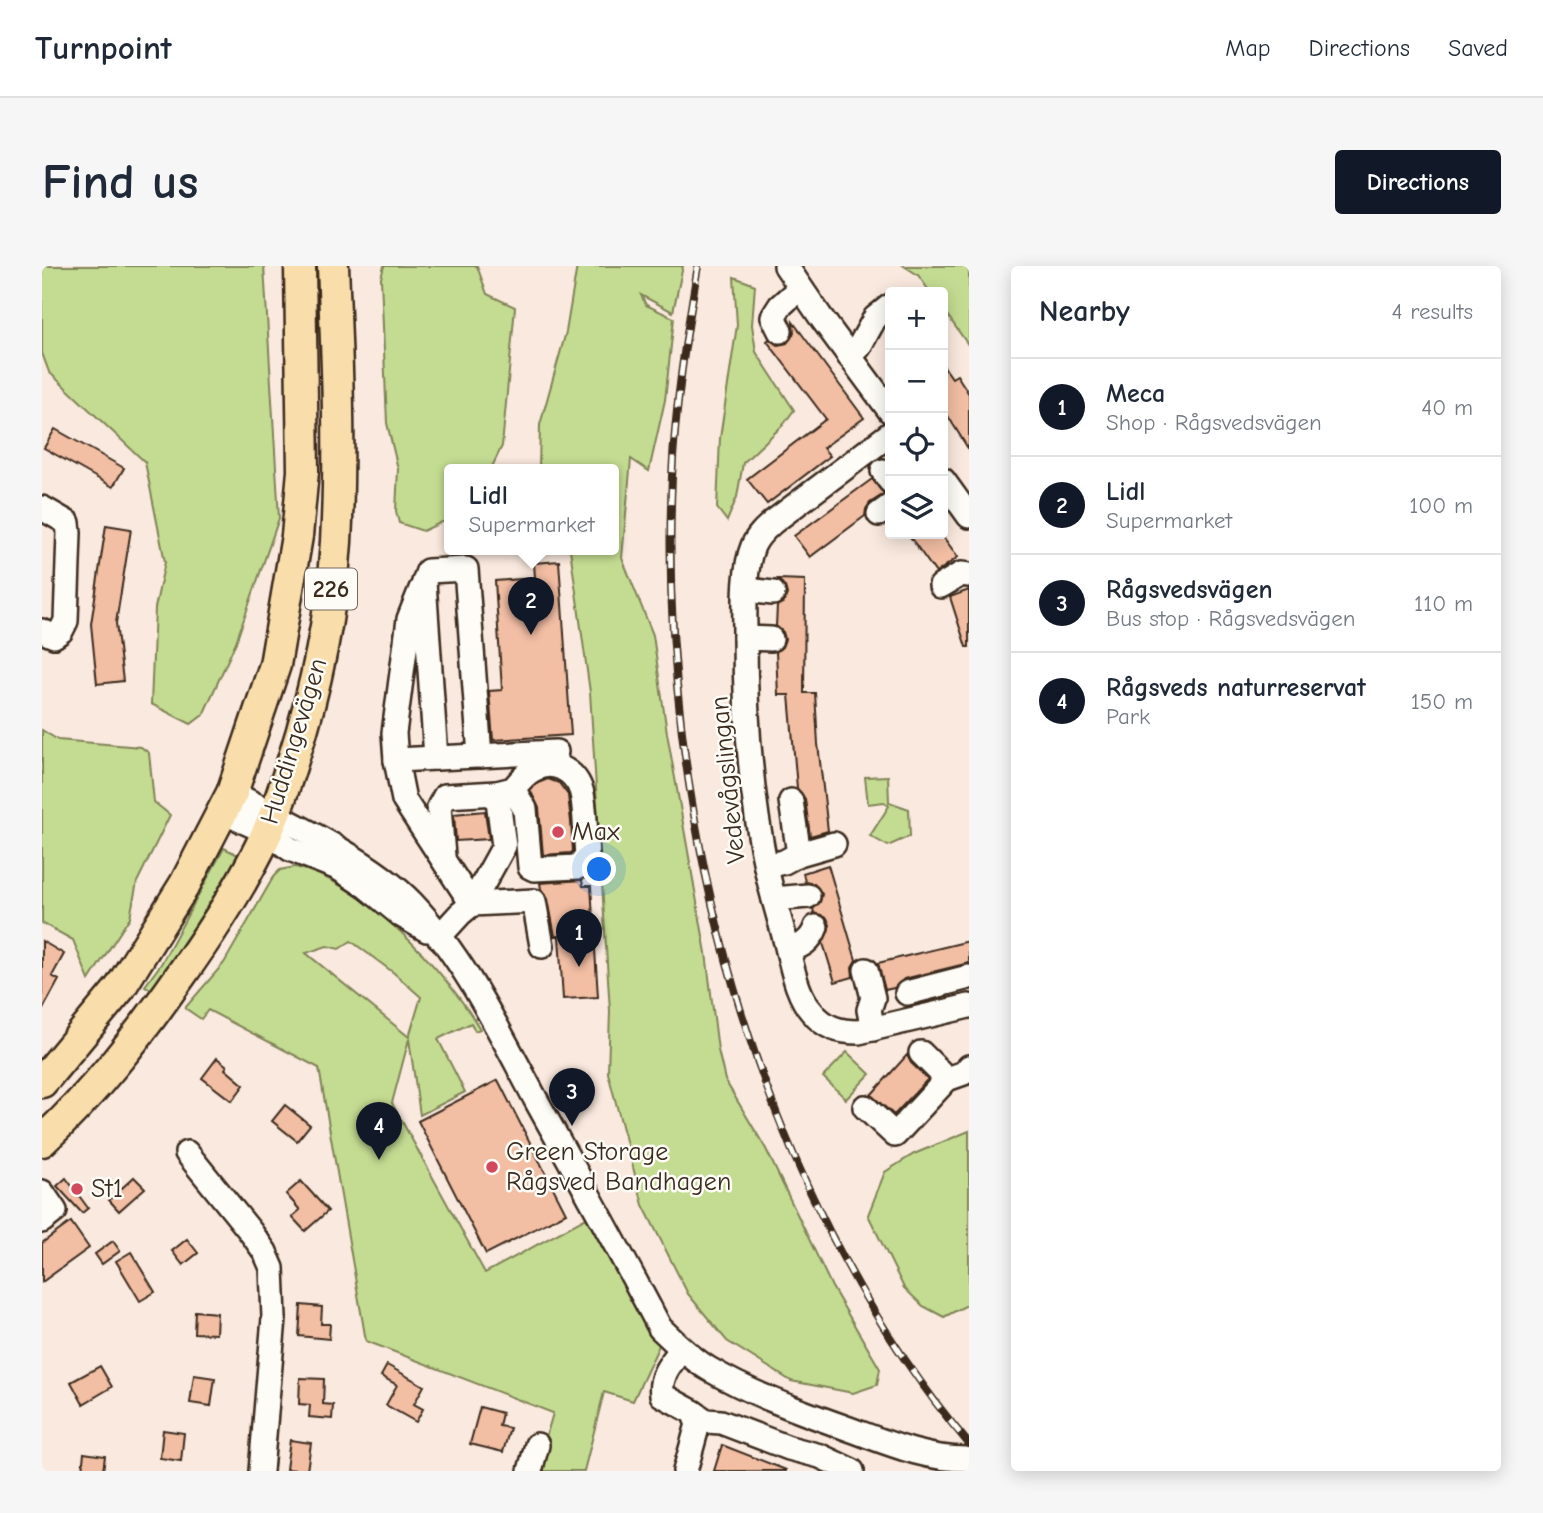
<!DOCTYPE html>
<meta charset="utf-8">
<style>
:root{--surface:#fff;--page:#f6f6f7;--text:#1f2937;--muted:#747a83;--line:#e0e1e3;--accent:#111827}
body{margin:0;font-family:"Comic Neue",sans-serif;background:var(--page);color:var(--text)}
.controls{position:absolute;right:21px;top:21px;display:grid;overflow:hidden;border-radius:7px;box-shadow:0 4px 18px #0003}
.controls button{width:63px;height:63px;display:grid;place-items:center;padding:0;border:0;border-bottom:2px solid var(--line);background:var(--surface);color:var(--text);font:35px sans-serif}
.you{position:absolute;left:558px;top:604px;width:24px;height:24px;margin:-18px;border:5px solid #fff;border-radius:50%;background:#1a73e8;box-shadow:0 0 0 10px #1a73e833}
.badge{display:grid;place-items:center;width:46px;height:46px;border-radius:50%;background:var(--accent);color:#fff;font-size:23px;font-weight:700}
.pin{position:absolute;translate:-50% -58px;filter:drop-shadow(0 2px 4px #0008)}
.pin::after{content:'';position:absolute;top:37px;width:24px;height:21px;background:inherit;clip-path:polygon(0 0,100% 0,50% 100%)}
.popup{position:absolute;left:402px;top:198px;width:175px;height:91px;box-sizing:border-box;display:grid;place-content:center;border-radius:7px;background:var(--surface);filter:drop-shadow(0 2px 5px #0005);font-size:23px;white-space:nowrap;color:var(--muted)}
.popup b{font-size:26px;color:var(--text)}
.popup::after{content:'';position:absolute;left:50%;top:100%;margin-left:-14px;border:14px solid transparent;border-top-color:var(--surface)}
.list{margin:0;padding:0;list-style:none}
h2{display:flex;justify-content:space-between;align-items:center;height:91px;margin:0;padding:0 28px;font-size:30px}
h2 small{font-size:23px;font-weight:400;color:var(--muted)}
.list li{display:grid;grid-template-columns:46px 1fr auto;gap:21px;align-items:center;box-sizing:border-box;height:98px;padding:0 28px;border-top:2px solid var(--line)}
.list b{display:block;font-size:26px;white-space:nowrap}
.list p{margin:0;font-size:23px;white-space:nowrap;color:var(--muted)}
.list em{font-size:23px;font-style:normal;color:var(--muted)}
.icon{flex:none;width:38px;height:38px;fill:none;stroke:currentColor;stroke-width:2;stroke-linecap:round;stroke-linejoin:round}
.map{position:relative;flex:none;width:927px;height:1205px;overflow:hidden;border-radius:7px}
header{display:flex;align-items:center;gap:42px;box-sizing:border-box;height:98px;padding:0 35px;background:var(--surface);border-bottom:2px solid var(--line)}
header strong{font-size:33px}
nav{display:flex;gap:38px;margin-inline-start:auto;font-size:24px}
.intro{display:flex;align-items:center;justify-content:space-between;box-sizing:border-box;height:168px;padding:0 42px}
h1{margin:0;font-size:49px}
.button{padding:18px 32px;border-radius:7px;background:var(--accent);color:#fff;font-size:24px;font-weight:700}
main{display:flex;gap:42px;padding:0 42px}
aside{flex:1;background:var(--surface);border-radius:7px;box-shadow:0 4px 18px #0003}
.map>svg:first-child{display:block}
</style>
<header>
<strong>Turnpoint</strong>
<nav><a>Map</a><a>Directions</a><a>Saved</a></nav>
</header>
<div class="intro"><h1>Find us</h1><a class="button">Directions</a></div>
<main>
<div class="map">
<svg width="927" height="1205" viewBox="0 0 927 1205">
<rect width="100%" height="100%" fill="#fae9de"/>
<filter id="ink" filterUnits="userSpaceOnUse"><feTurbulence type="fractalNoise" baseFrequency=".0143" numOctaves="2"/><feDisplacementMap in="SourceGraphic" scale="14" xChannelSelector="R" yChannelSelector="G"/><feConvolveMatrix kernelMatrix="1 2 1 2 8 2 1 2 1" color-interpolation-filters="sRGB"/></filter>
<g filter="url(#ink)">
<g fill="#c4dc92" stroke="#808358" stroke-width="2" fill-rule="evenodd">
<path d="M0 0H222L237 252 194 376 161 449 149 458 109 438 113 342 123 296 103 196 7 106 0 87Z"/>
<path d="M342 0H435L445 28 473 41 460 180 449 203H407V256H400L381 265 357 257 354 245 356 203 345 157 339 12Z"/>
<path d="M535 0H641L631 46 599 29 604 39 632 52 623 134 607 205 589 193 580 292 611 369 625 467 664 687 676 784 683 814 724 883 790 1021 838 1103 835 1119 811 1127 749 1115 685 1075 646 1028 601 939 566 807 568 745 548 426 528 283H571V203H497L498 159 524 66Z"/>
<path d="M862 0H927V80L901 43V26H888L876 9Z"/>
<path d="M692 11 713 19 710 59 714 86 752 144 741 159 701 197 695 231 685 255 675 242 678 172 695 59Z"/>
<path d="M0 464 16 474 99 481 107 487 112 536 128 549 95 616 88 651 47 714 31 674 0 657Z"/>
<path d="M846 510 847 536 867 543 868 570 846 580 828 570 847 540 842 536 826 538 823 511Z"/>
<path d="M182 582 200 591 116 727 103 720 119 698Z"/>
<path d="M253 601C322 616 403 704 438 763L433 765 429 757 396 773 423 826 378 849 367 773 350 837 443 1007 546 951 620 1073 591 1135 562 1126 542 1205H494L511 1147 324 1075 277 802 166 744 159 753 143 742 182 697 232 610 238 604ZM309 675 352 707 379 731 367 771 264 687 285 680 297 683Z"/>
<path d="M805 786 828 808 804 833 781 811Z"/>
<path d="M927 865V1038L902 1051 881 1040 862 1022 826 949 843 906 872 888Z"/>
</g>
<g fill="#f2bea4" stroke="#3b2a1e" stroke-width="2">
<path d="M751 56 822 152 781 182 788 190 725 238 705 213 784 153 725 75 727 73 736 79 745 77 752 67Z"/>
<path d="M901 99 910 112 915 109 927 128V184L901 142Z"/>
<path d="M13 163 82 202 71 221 2 182Z"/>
<path d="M830 213 842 228 828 237 824 243 823 250 768 291 752 270Z"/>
<path d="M64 259 89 263 74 357 81 415 55 418 49 358Z"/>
<path d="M866 268H899L916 291 894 307Z"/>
<path d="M517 295 529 469 451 474 447 425 460 424 453 315 493 312 492 297Z"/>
<path d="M736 313 763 314 762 427H773L776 478 786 565 768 570 763 533 755 522 747 429H736L734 386 740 381 743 373 741 366 734 360 735 340 742 336 745 328 743 321Z"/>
<path d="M927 324V381H924L908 331Z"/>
<path d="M506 513 517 517 526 529 529 556 531 585 529 587 501 589 497 542 488 524 496 517Z"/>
<path d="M443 545 447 573 414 575 412 548Z"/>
<path d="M786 599 814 694 810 701 811 711 793 716 781 677 788 659 785 652 772 647 771 643 778 636 780 628 772 618 763 616 761 607Z"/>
<path d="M540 614 541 620H549L556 731 521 733 517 670H513L506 633 499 623 498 617Z"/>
<path d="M0 675 22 688 10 710 17 714 0 745Z"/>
<path d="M927 675V697L862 713 852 722 843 724 836 697Z"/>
<path d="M865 789 869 797 886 813 852 849 829 829Z"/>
<path d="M175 792 185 800 183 803 202 819 190 835 160 812Z"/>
<path d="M456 814 524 947 444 988 376 855Z"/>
<path d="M243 839 268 859 255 875 230 855Z"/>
<path d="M92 911 103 922 77 945 67 934Z"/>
<path d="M24 912 46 942 40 947 15 920Z"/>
<path d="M259 915 286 945 263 965 250 951 258 944 244 928Z"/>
<path d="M29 956 47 982 0 1016V977Z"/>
<path d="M145 973 156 987 141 999 130 985Z"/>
<path d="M71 975 78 985 60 998 53 988Z"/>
<path d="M89 986 113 1026 98 1035 74 995Z"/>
<path d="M259 1039 280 1041 279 1058H288L287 1073 257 1070Z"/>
<path d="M153 1045 175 1047 174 1068 152 1067Z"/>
<path d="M345 1099 382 1120 372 1138 381 1143 374 1156 344 1139 355 1119 339 1110Z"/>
<path d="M58 1100 70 1121 41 1138 29 1116Z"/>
<path d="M152 1109 173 1112 169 1140 148 1137Z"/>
<path d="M258 1112 282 1113 281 1138 291 1139 290 1153 267 1151 268 1139 257 1138Z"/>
<path d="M438 1141 460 1147 457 1160 468 1162 461 1186 428 1178Z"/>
<path d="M121 1164 142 1167 139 1195 118 1192Z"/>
<path d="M248 1174 269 1177 265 1205 244 1203Z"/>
<path d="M680 1179 744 1204V1205H672Z"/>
<path d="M42 1187 63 1190 61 1205H40Z"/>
</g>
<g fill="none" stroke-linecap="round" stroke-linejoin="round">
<g stroke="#3b2a1e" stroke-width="28">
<g id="minor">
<path d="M744 0 778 50 848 145"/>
<path d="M738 65 731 51 738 40 758 22"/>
<path d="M807 90 817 81 833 52 848 40"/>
<path d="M848 168 731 256C723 263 715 270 711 280 701 304 703 345 703 371 703 451 708 531 726 610 731 632 738 654 744 677 750 699 754 728 770 746 783 762 797 766 817 766L927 740"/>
<path d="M841 205 848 215"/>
<path d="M901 214 927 250"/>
<path d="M0 242 26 257 27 267 24 355 19 365 12 370 0 365"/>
<path d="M837 248 848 240"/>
<path d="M899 320 919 308 927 309"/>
<path d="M379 323 367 353 352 467 354 494 362 534 430 638"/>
<path d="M705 324 731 327"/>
<path d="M703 372 729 373"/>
<path d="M394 492 382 316 386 305 424 303 438 490"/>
<path d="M354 494 514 486"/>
<path d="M190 527C245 555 328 593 370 637 423 693 458 767 494 834 536 910 578 985 618 1062 633 1076 648 1092 667 1103 708 1127 754 1144 799 1160 841 1175 882 1194 927 1193"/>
<path d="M455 527 471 523 483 543 488 601 492 603 536 601 545 589C543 572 544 539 539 524 532 504 510 492 491 504 483 508 477 516 471 523"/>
<path d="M749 535 757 588"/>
<path d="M181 546 225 566 248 583 296 602 325 621 359 649 385 664"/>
<path d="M724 600 742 596 757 588 792 578"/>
<path d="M732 633 766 630"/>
<path d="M430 638 492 635 500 680"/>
<path d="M397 671 418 648 430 638 462 580 455 527 403 530 397 541 401 590"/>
<path d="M746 685C760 680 769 675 774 661"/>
<path d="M824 704 831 732 827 744 831 763"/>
<path d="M865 727 927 711"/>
<path d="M879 787 905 813"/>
<path d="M823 841 853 869 905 813 922 807 927 801"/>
<path d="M145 887 208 965 223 986 230 1002 232 1052 219 1205"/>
<path d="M0 926 13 945 0 955"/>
<path d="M640 1083C629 1097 617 1109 620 1129L651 1146 656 1158 643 1205"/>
<path d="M651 1146 664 1155 679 1156 747 1182 778 1190 810 1205"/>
<path d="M488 1205 495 1179"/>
</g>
</g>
<g stroke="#3b2a1e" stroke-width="35">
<g id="major">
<path d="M0 816 78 722 143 618 190 527 233 399 255 270 261 205 258 0"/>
<path d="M0 875C54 825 97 769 139 709 171 664 201 618 224 569 235 545 243 519 251 494 274 423 289 350 294 276 299 184 295 91 291 0"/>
</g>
</g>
<use href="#minor" stroke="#fdfcf7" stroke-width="23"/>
<use href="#major" stroke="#f9deab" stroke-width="30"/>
<g stroke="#3b2a1e" stroke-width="8">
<path id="rail" d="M656 0C644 70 633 140 630 211 615 540 712 924 927 1178"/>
</g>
<use href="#rail" stroke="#fdfcf7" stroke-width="5" stroke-dasharray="16" stroke-linecap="butt"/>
</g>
</g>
<g fill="#d1495b" stroke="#fdfcf7" stroke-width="2.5">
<circle cx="516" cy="566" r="7"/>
<circle cx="450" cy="901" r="7"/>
<circle cx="35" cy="923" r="7"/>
</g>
<g text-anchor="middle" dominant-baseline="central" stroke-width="5" stroke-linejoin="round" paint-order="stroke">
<rect fill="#fdfcf7" stroke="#75695f" stroke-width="2" x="263" y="302.5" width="52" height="41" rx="5"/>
<g font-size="24" font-weight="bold" fill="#3b2a1e">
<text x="289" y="323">226</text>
</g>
<g font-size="26" fill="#3b2a1e" stroke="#fdfcf7">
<text transform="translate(252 475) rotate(-73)">Huddingevägen</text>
<text transform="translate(686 514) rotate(-96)">Vedevågslingan</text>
</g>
<g font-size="26" fill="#3b2a1e" stroke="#fdfcf7" text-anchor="start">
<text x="530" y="566">Max</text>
<text x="464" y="886">Green Storage<tspan x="464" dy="30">Rågsved Bandhagen</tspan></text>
<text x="49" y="923">St1</text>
</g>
</g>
</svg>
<div class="controls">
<button>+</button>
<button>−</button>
<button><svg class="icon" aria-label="locate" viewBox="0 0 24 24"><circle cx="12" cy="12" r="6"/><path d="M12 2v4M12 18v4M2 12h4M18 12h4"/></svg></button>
<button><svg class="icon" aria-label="layers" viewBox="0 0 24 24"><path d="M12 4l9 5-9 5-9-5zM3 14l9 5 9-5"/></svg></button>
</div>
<div class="you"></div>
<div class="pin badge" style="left:537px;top:701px">1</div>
<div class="pin badge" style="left:489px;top:369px">2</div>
<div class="popup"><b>Lidl</b>Supermarket</div>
<div class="pin badge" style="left:530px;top:860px">3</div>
<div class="pin badge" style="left:337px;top:894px">4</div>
</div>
<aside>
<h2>Nearby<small>4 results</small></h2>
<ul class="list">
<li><span class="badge">1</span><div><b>Meca</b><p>Shop · Rågsvedsvägen</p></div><em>40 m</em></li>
<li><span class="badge">2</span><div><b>Lidl</b><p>Supermarket</p></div><em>100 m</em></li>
<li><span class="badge">3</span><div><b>Rågsvedsvägen</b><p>Bus stop · Rågsvedsvägen</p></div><em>110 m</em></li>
<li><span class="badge">4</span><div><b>Rågsveds naturreservat</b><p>Park</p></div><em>150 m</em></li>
</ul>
</aside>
</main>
